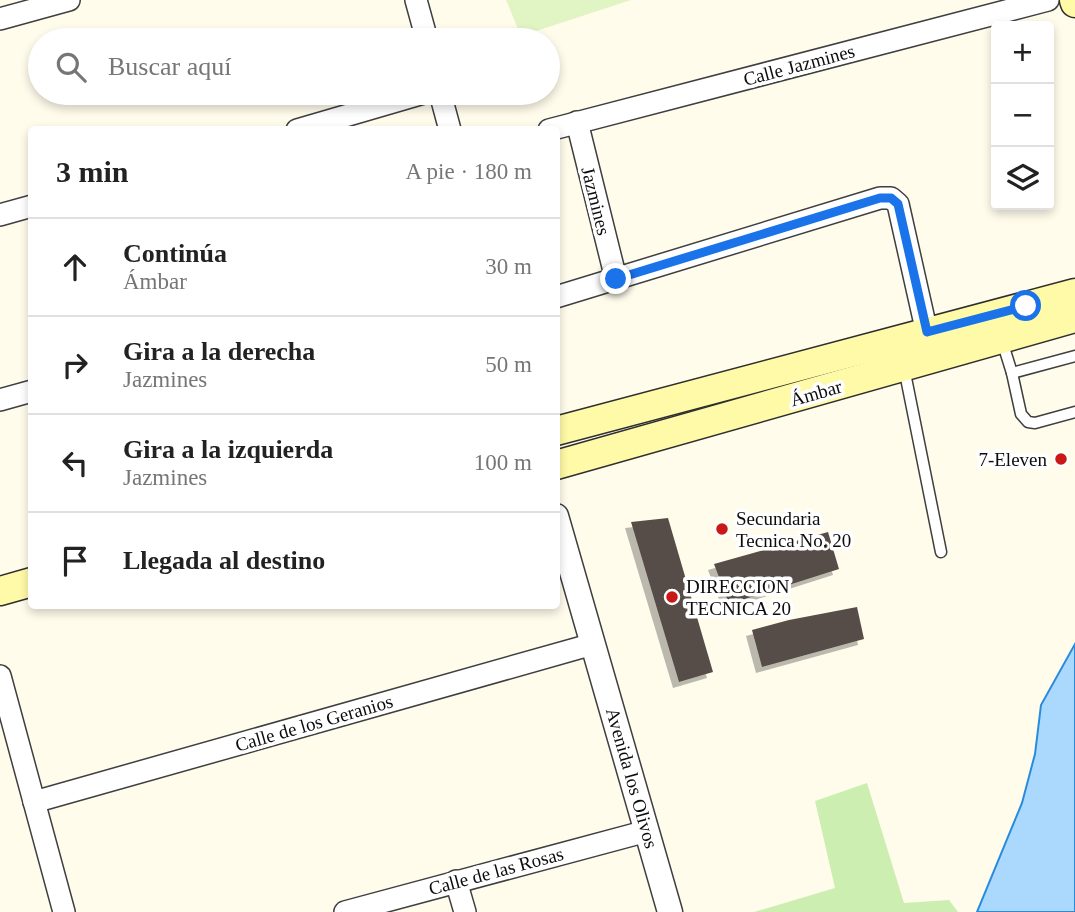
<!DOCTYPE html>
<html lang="es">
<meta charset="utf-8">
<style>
:root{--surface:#fff;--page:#f6f6f6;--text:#222;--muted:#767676;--line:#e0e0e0}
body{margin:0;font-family:"Times New Roman",serif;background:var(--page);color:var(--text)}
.controls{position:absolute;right:21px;top:21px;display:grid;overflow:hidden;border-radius:7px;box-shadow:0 4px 10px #0003}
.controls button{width:63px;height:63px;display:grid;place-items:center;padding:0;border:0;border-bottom:2px solid var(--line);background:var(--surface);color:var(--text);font:35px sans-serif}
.stop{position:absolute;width:21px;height:21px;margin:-16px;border:5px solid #1a73e8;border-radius:50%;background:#fff}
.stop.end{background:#1a73e8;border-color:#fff;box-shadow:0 2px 7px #0008}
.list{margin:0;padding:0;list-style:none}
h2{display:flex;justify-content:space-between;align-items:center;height:91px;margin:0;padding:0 28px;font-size:30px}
h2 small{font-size:23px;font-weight:400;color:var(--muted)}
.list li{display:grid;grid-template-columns:46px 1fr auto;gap:21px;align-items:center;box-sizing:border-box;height:98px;padding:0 28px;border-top:2px solid var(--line)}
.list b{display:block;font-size:26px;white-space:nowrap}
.list p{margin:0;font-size:23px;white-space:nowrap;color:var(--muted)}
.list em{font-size:23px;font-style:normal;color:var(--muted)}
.icon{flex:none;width:38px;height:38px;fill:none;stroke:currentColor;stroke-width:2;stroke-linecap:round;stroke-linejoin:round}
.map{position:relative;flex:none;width:1075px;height:912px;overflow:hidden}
.search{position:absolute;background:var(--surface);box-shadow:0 4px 10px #0003;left:28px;top:28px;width:532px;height:77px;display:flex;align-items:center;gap:18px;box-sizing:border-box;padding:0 24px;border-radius:38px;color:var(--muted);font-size:26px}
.panel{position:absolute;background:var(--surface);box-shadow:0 4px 10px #0003;left:28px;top:126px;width:532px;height:483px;border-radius:7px}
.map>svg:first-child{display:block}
</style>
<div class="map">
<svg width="1075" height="912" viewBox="0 0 1075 912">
<defs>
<filter id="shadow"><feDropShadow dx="-6" dy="6" stdDeviation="0" flood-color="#0004"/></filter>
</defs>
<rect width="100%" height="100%" fill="#fffcec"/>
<path fill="#cdeeb1" d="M867 783 904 903 949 900 958 912H754L835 888 815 801Z"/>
<path fill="#e1f4c4" d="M506 0H631L521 36Z"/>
<path fill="#aad9fd" stroke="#298bdc" stroke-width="2" d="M1075 644V912H977L1022 803 1035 754 1041 705Z"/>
<g fill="#564e48" filter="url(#shadow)">
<path d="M668 518 713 672 679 682 631 522Z"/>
<path d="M828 532 839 569 729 604 714 564Z"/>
<path d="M857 607 864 639 762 667 752 630 789 620Z"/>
</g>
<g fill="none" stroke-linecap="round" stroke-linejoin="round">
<g stroke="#3f3f3f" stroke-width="13">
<g id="service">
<path d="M1002 341 1012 373 1021 414 1028 422 1035 423 1075 412"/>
<path d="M904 368 941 552"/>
<path d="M1012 373 1075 356"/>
</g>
</g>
<g stroke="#3f3f3f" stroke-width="24">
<g id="minor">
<path d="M416 0 427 40"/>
<path d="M0 19 69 0"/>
<path d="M440 93 450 130"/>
<path d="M577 122 616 279"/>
<path d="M297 130 424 93"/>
<path d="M549 130 1048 0"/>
<path d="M0 215 32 206"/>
<path d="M556 297 880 198H891L898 204 927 333"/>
<path d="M0 400 32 391"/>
<path d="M0 676 64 912"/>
<path d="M34 802 593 644"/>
<path d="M456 881 465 912"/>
<path d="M345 912 647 831"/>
</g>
</g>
<g stroke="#3f3f3f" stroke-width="27">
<path id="tertiary" d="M556 516 670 912"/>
</g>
<g stroke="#2e2e2e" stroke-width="31">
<g id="secondary">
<path d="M1074 0 1075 3"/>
<path d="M556 431 1075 293"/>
<path d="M556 465 1075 318"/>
<path d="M0 591 32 582"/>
</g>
</g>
<use href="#service" stroke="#fff" stroke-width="10"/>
<use href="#minor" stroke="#fff" stroke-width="21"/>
<use href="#tertiary" stroke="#fff" stroke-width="24"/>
<use href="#secondary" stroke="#fffaa7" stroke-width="28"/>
</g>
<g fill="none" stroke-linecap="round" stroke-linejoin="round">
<path stroke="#1a73e8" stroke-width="9" d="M616 279 880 198H891L898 204 927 332 1026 306"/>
</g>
<g fill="#cb1716" stroke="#fff" stroke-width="2.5">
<circle cx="1061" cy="459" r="7"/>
<circle cx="722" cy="529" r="7"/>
<circle cx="672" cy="597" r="7"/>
</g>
<g text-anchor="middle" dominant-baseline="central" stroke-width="7" stroke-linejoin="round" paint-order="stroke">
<g font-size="19" fill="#0c0c0c" stroke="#fff">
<text transform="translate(799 65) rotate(-15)">Calle Jazmines</text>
<text transform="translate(596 201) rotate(76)">Jazmines</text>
<text transform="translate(816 393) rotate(-16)">Ámbar</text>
<text transform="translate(314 723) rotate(-16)">Calle de los Geranios</text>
<text transform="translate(632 778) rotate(74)">Avenida los Olivos</text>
<text transform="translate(496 871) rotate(-15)">Calle de las Rosas</text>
</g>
<g font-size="19" fill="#0c0c0c" stroke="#fff" text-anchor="start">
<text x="1047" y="459" text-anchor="end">7-Eleven</text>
<text x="736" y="518">Secundaria<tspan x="736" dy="22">Tecnica No. 20</tspan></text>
<text x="686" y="586">DIRECCION<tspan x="686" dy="22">TECNICA 20</tspan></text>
</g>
</g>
</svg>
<div class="controls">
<button>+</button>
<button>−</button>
<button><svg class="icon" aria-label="layers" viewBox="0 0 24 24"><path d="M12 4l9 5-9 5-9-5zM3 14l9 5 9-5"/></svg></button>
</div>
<div class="stop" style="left:1026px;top:306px"></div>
<div class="stop end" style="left:616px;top:279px"></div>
<div class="search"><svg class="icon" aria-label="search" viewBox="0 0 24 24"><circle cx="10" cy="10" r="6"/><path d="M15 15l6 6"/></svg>Buscar aquí</div>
<section class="panel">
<h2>3 min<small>A pie · 180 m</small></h2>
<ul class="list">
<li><svg class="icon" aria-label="ahead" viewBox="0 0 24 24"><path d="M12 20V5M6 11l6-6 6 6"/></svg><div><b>Continúa</b><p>Ámbar</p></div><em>30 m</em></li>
<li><svg class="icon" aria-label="right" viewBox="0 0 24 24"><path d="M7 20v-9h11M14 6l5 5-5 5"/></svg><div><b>Gira a la derecha</b><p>Jazmines</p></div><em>50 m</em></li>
<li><svg class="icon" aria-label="left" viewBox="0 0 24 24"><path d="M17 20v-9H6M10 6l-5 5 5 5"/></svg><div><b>Gira a la izquierda</b><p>Jazmines</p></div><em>100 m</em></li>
<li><svg class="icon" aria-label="arrive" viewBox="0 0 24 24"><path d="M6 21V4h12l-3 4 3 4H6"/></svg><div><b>Llegada al destino</b></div></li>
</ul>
</section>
</div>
